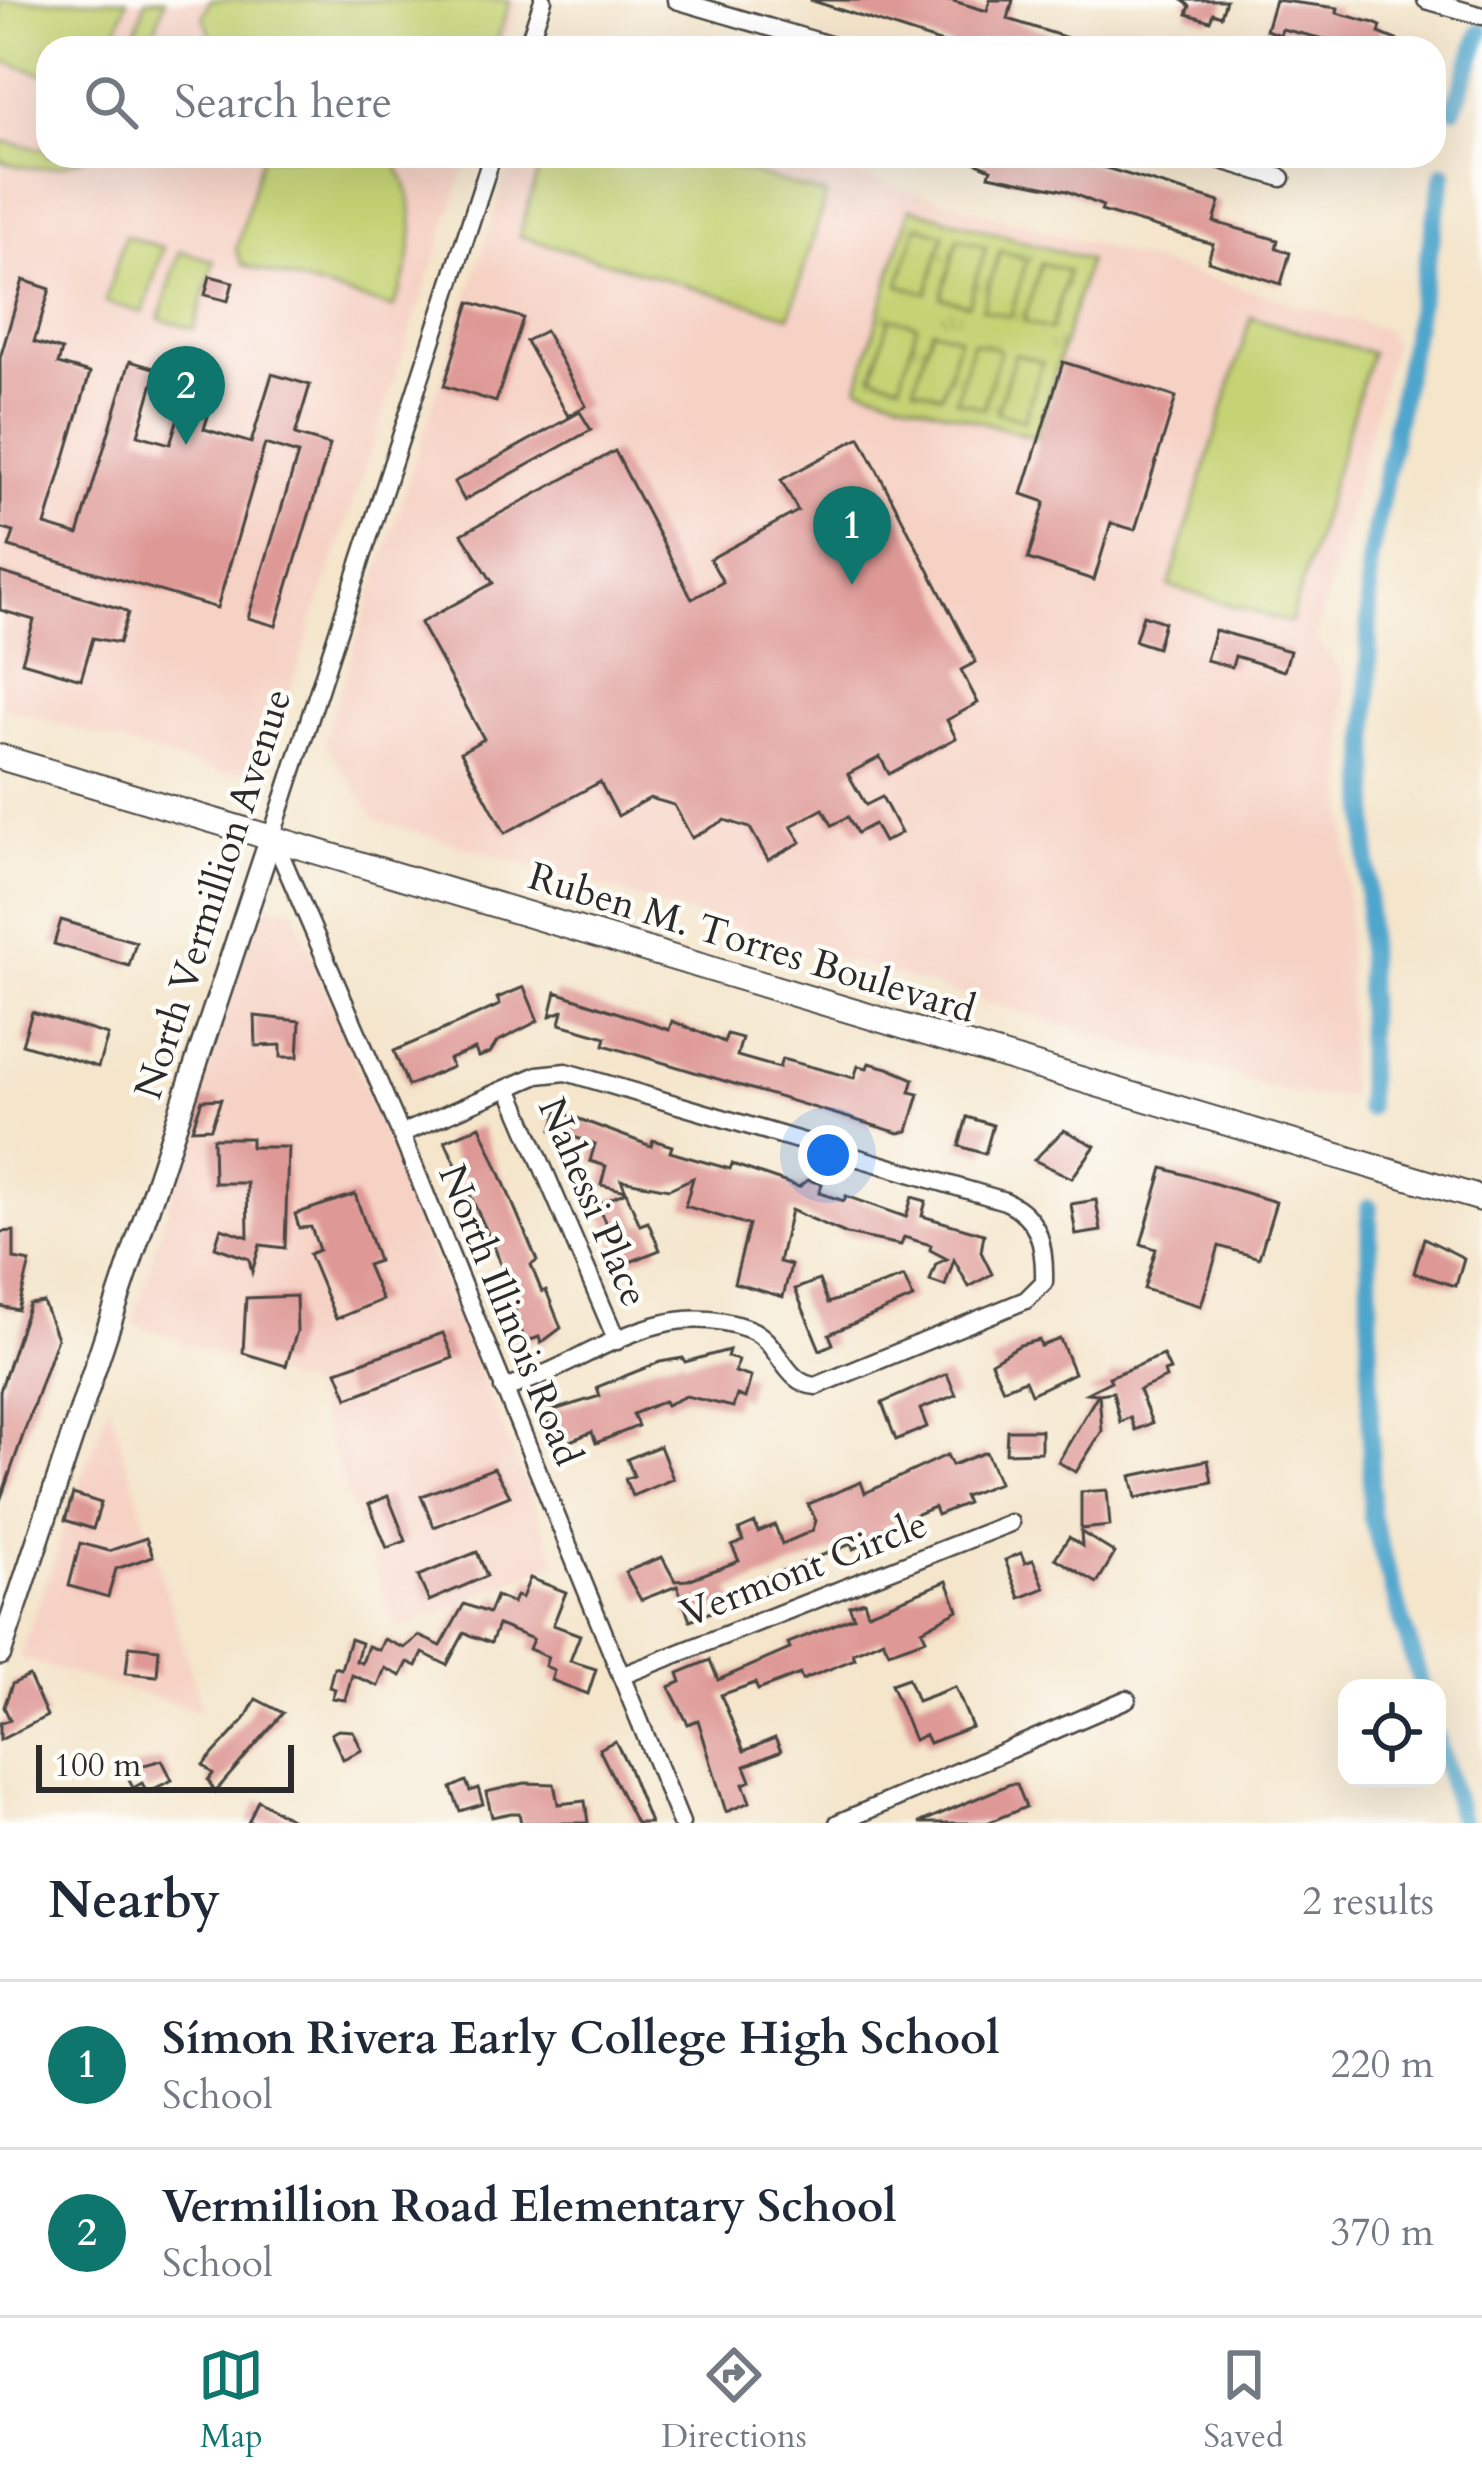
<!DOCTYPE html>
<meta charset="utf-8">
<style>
:root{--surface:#fff;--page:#f2f2f3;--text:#1f2937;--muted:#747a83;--line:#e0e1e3;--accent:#0f766e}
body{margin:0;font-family:Cardo,serif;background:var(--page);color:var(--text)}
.controls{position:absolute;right:36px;bottom:36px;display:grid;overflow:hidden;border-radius:24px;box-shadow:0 12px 48px #0002}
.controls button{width:108px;height:108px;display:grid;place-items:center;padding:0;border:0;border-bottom:3px solid var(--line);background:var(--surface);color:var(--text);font:60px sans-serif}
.scale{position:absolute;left:36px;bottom:30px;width:258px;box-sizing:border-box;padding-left:12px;border:6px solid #2b2b2b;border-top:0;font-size:33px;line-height:42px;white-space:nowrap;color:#2b2b2b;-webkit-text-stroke:9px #fdfcf7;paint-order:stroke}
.you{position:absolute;left:828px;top:1155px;width:42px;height:42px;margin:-30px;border:9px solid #fff;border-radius:50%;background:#1a73e8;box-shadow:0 0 0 18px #1a73e833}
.badge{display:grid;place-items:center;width:78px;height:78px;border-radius:50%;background:var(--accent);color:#fff;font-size:39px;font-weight:700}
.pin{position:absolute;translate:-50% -99px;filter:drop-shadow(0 3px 6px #0008)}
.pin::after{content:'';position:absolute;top:63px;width:42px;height:36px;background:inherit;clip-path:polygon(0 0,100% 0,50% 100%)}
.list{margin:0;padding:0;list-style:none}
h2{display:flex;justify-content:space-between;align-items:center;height:156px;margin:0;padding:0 48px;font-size:51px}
h2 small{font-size:39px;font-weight:400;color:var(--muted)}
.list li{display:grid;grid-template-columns:78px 1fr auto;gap:36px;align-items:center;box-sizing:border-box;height:168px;padding:0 48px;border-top:3px solid var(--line)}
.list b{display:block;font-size:45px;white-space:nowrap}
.list p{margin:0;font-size:39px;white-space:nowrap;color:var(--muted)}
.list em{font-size:39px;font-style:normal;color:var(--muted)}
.icon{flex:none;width:66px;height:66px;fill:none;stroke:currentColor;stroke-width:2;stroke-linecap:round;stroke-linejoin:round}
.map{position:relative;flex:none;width:1482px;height:1823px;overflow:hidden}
.search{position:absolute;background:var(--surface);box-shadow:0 12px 48px #0002;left:36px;right:36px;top:36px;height:132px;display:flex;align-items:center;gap:30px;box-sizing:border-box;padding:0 42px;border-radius:36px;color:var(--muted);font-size:45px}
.sheet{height:492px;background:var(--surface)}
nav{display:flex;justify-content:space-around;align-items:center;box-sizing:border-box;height:168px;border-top:3px solid var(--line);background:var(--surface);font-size:33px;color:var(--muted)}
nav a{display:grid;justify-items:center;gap:6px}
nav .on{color:var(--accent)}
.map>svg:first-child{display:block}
</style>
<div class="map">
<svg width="1482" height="1823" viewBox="0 0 1482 1823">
<defs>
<pattern id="park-tufts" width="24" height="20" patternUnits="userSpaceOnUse" patternTransform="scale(3)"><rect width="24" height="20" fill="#c5d374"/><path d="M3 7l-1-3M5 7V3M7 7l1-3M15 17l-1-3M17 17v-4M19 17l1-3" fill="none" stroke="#a9b565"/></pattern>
</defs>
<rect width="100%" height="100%" fill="#fdfcf7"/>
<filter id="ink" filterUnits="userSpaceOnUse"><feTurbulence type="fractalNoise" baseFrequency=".00833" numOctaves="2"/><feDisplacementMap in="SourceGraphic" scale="24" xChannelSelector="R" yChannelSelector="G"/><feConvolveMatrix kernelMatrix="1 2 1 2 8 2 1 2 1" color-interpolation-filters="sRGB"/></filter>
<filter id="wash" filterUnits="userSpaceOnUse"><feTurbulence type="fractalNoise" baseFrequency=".004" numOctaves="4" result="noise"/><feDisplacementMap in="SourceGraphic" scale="48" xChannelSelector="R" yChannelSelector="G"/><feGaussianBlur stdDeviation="2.7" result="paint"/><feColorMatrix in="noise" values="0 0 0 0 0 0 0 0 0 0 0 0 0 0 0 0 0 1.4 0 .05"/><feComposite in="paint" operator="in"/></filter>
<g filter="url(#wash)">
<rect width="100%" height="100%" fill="#f4e5cb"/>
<g fill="#f6d2c5">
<path d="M0 0H520L504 48H48V156H469L264 769 224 774 0 706Z"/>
<path d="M513 156H790L1385 330 1393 344 1315 639 1344 675 1350 1097 1293 1094 376 820 324 741Z"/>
<path d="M266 905 293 908 557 1562 397 1630 310 1389 133 1323 254 919Z"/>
<path d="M109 1403 203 1712 19 1658Z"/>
</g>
<path fill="url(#park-tufts)" stroke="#787f50" stroke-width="3" d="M910 208 1088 260 1036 438 858 386Z"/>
<g fill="#c5d374" stroke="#787f50" stroke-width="3">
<path d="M0 0H127L111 48H48V76L0 60Z"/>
<path d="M146 0H165L149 48H130Z"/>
<path d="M210 0H510L495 48H217L203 17Z"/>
<path d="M0 141 48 150V156H86C57 171 30 171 0 161Z"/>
<path d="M262 156H390C424 199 415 261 393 308L243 265 236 250Z"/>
<path d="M543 156H694L826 195 790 316 519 236Z"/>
<path d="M917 226 944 234 927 293 899 285Z"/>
<path d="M125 236 163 248 143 313 105 302Z"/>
<path d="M958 239 986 247 968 305 941 297Z"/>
<path d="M180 251 214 261 194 329 159 319Z"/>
<path d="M1000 251 1027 259 1010 317 982 309Z"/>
<path d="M1041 263 1068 271 1051 330 1024 322Z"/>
<path d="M890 317 917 325 900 383 873 375Z"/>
<path d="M1251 317 1371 353 1290 623 1169 586Z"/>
<path d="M932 329 959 337 942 395 914 387Z"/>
<path d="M973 342 1000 350 983 408 956 400Z"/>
<path d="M1015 354 1042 362 1024 420 997 412Z"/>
</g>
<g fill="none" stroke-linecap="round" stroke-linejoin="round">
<g stroke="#4fa6cc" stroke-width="18">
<path d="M1454 108 1481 31"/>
<path d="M1367 1108 1369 562 1444 173"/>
<path d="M1369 1207 1371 1515 1422 1688"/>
<path d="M1437 1738 1462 1823"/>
</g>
</g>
<g id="blocks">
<g fill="#de9996">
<path d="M810 0H950L987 11 990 0H1013L1008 19 1099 48H958Z"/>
<path d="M1182 0H1226L1221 16 1213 13 1210 21 1187 14 1190 6Z"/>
<path d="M1275 0 1338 8 1337 13 1374 23 1381 26 1379 33 1416 48H1362L1282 29 1280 35 1266 30Z"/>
<path d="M961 156H1066L1220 202 1214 222 1278 240 1276 248 1290 253 1281 284 1208 261 1213 244 1101 211 1103 206 1067 191 989 175 991 169Z"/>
<path d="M210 276 233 282 228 301 205 295Z"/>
<path d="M23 280 50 289 34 342 62 350 58 364 90 373 45 525 78 535 130 361 157 369 138 435 170 444 190 379 217 387 204 429 251 443 272 374 310 385 295 435 330 445 276 626 248 618 298 454 265 444 217 608 9 547 14 532 0 528V358Z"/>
<path d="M470 302 523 318 496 402 444 386Z"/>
<path d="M545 331 586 406 568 416 526 341Z"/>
<path d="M1063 362 1176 397 1135 530 1111 523 1094 580 1028 559 1045 502 1022 494Z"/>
<path d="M580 412 591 430 464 500 454 482Z"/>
<path d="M860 437 976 662 961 670 978 703 947 720 956 738 889 774 880 757 848 774 866 805 882 797 901 833 884 842 874 824 857 833 848 817 832 825 823 809 791 826 801 842 768 860 750 828 725 820 692 838 674 805 650 798 618 816 600 782 505 833 461 752 484 739 420 623 493 583 462 534 615 451 692 599 723 582 710 559 798 511 781 480Z"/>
<path d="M0 572 121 609 128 613 119 643 93 638 81 679 22 662 34 620 0 610Z"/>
<path d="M1143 615 1164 622 1157 648 1135 641Z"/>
<path d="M1215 630 1290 651 1284 671 1235 656 1232 667 1206 660Z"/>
<path d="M61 920 136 942 129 966 54 944Z"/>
<path d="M524 987 538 1021 497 1042 490 1053 478 1057 475 1049 449 1059 452 1067 408 1086 394 1051 500 1005 497 998Z"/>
<path d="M556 992 669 1030 672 1021 724 1042 727 1034 742 1038 737 1056 779 1068 782 1059 854 1078 858 1066 867 1068 869 1063 888 1068 914 1079 910 1092 919 1094 908 1131 899 1133 604 1045 606 1037 560 1024 563 1011 550 1016Z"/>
<path d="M32 1012 108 1035 98 1067 22 1044Z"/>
<path d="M255 1016 300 1021 298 1057H281V1045L256 1046Z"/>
<path d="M221 1099 211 1128 192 1129 202 1100Z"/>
<path d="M558 1111 651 1146 653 1140 672 1146 670 1152 694 1159 730 1169 732 1164 799 1187 808 1180 822 1184 819 1193 844 1201 846 1196 906 1217 912 1197 926 1201 922 1216 984 1234 981 1252 992 1274 969 1287 954 1260 945 1286 930 1281 936 1264 947 1259 930 1250 931 1245 904 1237 901 1245 847 1234 791 1210 779 1262 791 1265 783 1297 734 1283 749 1225 685 1206 693 1178 669 1189 621 1180 626 1191 601 1185 606 1166 590 1161 595 1144 552 1130Z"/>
<path d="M967 1117 993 1125 985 1154 959 1146Z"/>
<path d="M480 1126 537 1261 531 1265 542 1292 546 1290 561 1328 541 1343 539 1337 525 1342 496 1251 445 1141Z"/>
<path d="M1064 1130 1095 1146 1072 1178 1034 1160Z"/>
<path d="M213 1138H251V1147H288L285 1248 260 1245 252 1272 249 1259 215 1247 221 1228 248 1237 247 1183H214Z"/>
<path d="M1163 1168 1276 1202 1259 1258 1219 1246 1201 1306 1144 1289 1156 1249 1141 1244Z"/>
<path d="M626 1192 640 1225 648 1222 660 1250 625 1264 597 1205Z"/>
<path d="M355 1194 378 1261 367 1265 382 1300 336 1319 309 1254 319 1250 311 1227 299 1228 295 1214Z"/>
<path d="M1096 1200 1101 1231 1076 1235 1071 1204Z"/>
<path d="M14 1231V1259L30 1262 18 1310 0 1306V1232Z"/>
<path d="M1424 1238 1464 1258 1456 1286 1414 1273Z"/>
<path d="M904 1277 913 1298 829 1334 833 1344 820 1350 795 1289 819 1280 828 1303Z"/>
<path d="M296 1296 297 1331 286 1366 243 1353 246 1298Z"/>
<path d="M43 1302 57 1338 0 1501V1391L29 1304Z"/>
<path d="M443 1333 453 1358 348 1398 337 1371Z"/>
<path d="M1060 1339 1074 1373 1031 1394 1025 1380 1003 1389 991 1362 1020 1345 1039 1340 1041 1346Z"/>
<path d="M729 1350 727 1357 738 1360 735 1372 751 1377 745 1398 737 1395 733 1407 686 1396 666 1405 664 1401 633 1414 638 1426 596 1443 592 1432 558 1446 544 1413 600 1396 597 1387 660 1362 683 1358 685 1362Z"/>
<path d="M1163 1355 1170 1370 1164 1372 1166 1378 1139 1390 1152 1423 1135 1430 1130 1417 1120 1422 1113 1392 1099 1394 1102 1431 1076 1472 1058 1462 1098 1394 1087 1393 1111 1381 1109 1377Z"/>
<path d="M947 1374 956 1395 920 1409 927 1427 896 1440 882 1403Z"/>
<path d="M1007 1430H1041V1452L1006 1453Z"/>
<path d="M660 1446 673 1479 632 1496 625 1479 634 1476 627 1459Z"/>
<path d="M986 1452 999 1483 964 1496 967 1503 937 1515 934 1507 880 1529 883 1537 853 1549 851 1544 730 1591 735 1603 690 1620 677 1586 641 1600 625 1572 662 1557 675 1581 688 1580 739 1561 732 1546 743 1541 739 1530 755 1523 758 1532 775 1525 782 1544 812 1531 816 1521 808 1504 861 1482 865 1493 947 1455 952 1465Z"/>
<path d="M1208 1460 1212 1482 1136 1498 1131 1476Z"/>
<path d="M494 1468 510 1496 434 1527 421 1496Z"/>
<path d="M1107 1490 1110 1526 1081 1529V1492Z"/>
<path d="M73 1494 101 1503 93 1529 65 1520Z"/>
<path d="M388 1496 406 1541 387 1548 369 1504Z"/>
<path d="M1081 1532 1115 1553 1097 1583 1055 1558 1069 1537 1082 1546Z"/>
<path d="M146 1538 153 1556 116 1569 108 1597 69 1586 80 1543 109 1551Z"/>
<path d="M477 1552 487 1576 429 1601 418 1576Z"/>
<path d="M1021 1553 1025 1563 1033 1560 1045 1588 1020 1598 1005 1560Z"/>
<path d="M530 1578 566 1592 553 1625 580 1635 570 1661 596 1669 588 1694 551 1680 554 1670 545 1666 548 1657 529 1649 533 1639 498 1625 491 1643 464 1633 447 1665 423 1653 417 1666 408 1662 401 1676 385 1668 378 1686 352 1675 345 1700 332 1698 335 1689 329 1687 334 1667 341 1669 350 1639 361 1643 356 1661 362 1663 368 1646 379 1650 384 1639 404 1648 419 1636 441 1646 464 1604 489 1613 496 1596 513 1603 516 1596 522 1598Z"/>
<path d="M947 1581 958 1610 922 1630 926 1639 889 1652 883 1640 853 1653 855 1659 802 1680 800 1674 758 1690 755 1683 721 1695 744 1751 775 1738 781 1751 745 1766 751 1781 743 1784 750 1802 726 1812 698 1720 688 1724 669 1687 681 1682 678 1673 710 1660 718 1680 790 1649 788 1643 854 1617 849 1606 864 1601 868 1613Z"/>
<path d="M129 1646 159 1649 157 1676 126 1673Z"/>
<path d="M29 1676 47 1716 0 1740V1723L10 1720 4 1707 12 1684Z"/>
<path d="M908 1678 917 1701 955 1687 972 1727 929 1743 925 1735 914 1740 891 1684Z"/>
<path d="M256 1699 283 1713 215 1792 208 1780 213 1774 203 1765 245 1719Z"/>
<path d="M338 1730 353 1731 362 1750 343 1759 331 1734Z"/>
<path d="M615 1741 627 1764 650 1823H636L599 1749Z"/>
<path d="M162 1760 172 1780 147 1792 142 1783 133 1788 127 1776 133 1768Z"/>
<path d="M466 1781 470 1791 478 1788 483 1804 460 1811 451 1788Z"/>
<path d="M525 1783 554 1784 558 1804 585 1801 588 1823H521L519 1813H511L492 1817 486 1792Z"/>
<path d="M1010 1784H1017L1026 1807 987 1823H919Z"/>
<path d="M258 1800 297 1823H248Z"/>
</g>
</g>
</g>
<g filter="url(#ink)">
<use href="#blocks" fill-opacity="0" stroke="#494743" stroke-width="3"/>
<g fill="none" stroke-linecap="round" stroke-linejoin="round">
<g stroke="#494743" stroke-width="21">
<g id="minor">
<path d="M676 0 840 48"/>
<path d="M1426 0 1482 16"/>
<path d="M527 48 543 0"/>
<path d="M492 156 272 835 401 1134 681 1823"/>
<path d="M1208 156 1282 178"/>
<path d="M509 1088 617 1341"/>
<path d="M401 1134 538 1075 566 1072 1005 1201C1040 1217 1045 1246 1044 1282L1026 1300 816 1386C783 1384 780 1341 749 1329 655 1294 589 1365 503 1389"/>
<path d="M621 1676 1010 1523"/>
<path d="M838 1823 1127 1699"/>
</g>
</g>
<g stroke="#494743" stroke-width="26">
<path id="tertiary" d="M0 1654 272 835"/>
</g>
<g stroke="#494743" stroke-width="28">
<path id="secondary" d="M0 757 1482 1199"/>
</g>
<use href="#minor" stroke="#fff" stroke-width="16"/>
<use href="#tertiary" stroke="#fff" stroke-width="21"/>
<use href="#secondary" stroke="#fff" stroke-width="24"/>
</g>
</g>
<g text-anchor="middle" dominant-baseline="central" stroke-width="9" stroke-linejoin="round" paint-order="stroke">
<g font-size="39" fill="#2b2b2b" stroke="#fdfcf7">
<text transform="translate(213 894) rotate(-72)">North Vermillion Avenue</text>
<text transform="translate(752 943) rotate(17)">Ruben M. Torres Boulevard</text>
<text transform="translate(593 1202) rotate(67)">Nahessi Place</text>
<text transform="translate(510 1315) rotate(68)">North Illinois Road</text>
<text transform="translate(804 1569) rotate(-21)">Vermont Circle</text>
</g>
</g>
</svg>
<div class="controls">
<button><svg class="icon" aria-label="locate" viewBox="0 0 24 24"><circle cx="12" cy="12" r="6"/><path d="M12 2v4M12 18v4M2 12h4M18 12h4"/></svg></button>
</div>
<div class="scale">100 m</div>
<div class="you"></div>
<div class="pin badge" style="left:852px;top:585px">1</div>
<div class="pin badge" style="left:186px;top:445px">2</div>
<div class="search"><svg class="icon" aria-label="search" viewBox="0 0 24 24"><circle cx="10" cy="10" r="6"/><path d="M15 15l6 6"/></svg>Search here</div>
</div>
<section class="sheet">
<h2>Nearby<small>2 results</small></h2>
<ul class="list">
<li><span class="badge">1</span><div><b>Símon Rivera Early College High School</b><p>School</p></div><em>220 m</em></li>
<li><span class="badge">2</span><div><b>Vermillion Road Elementary School</b><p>School</p></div><em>370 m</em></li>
</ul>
</section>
<nav>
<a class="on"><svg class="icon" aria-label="map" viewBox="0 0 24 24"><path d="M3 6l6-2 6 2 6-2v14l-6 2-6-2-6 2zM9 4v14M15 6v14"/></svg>Map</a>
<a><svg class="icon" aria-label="directions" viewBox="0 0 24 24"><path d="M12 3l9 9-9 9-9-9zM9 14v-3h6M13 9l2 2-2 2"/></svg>Directions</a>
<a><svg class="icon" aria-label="saved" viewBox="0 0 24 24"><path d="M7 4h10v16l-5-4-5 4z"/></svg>Saved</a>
</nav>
